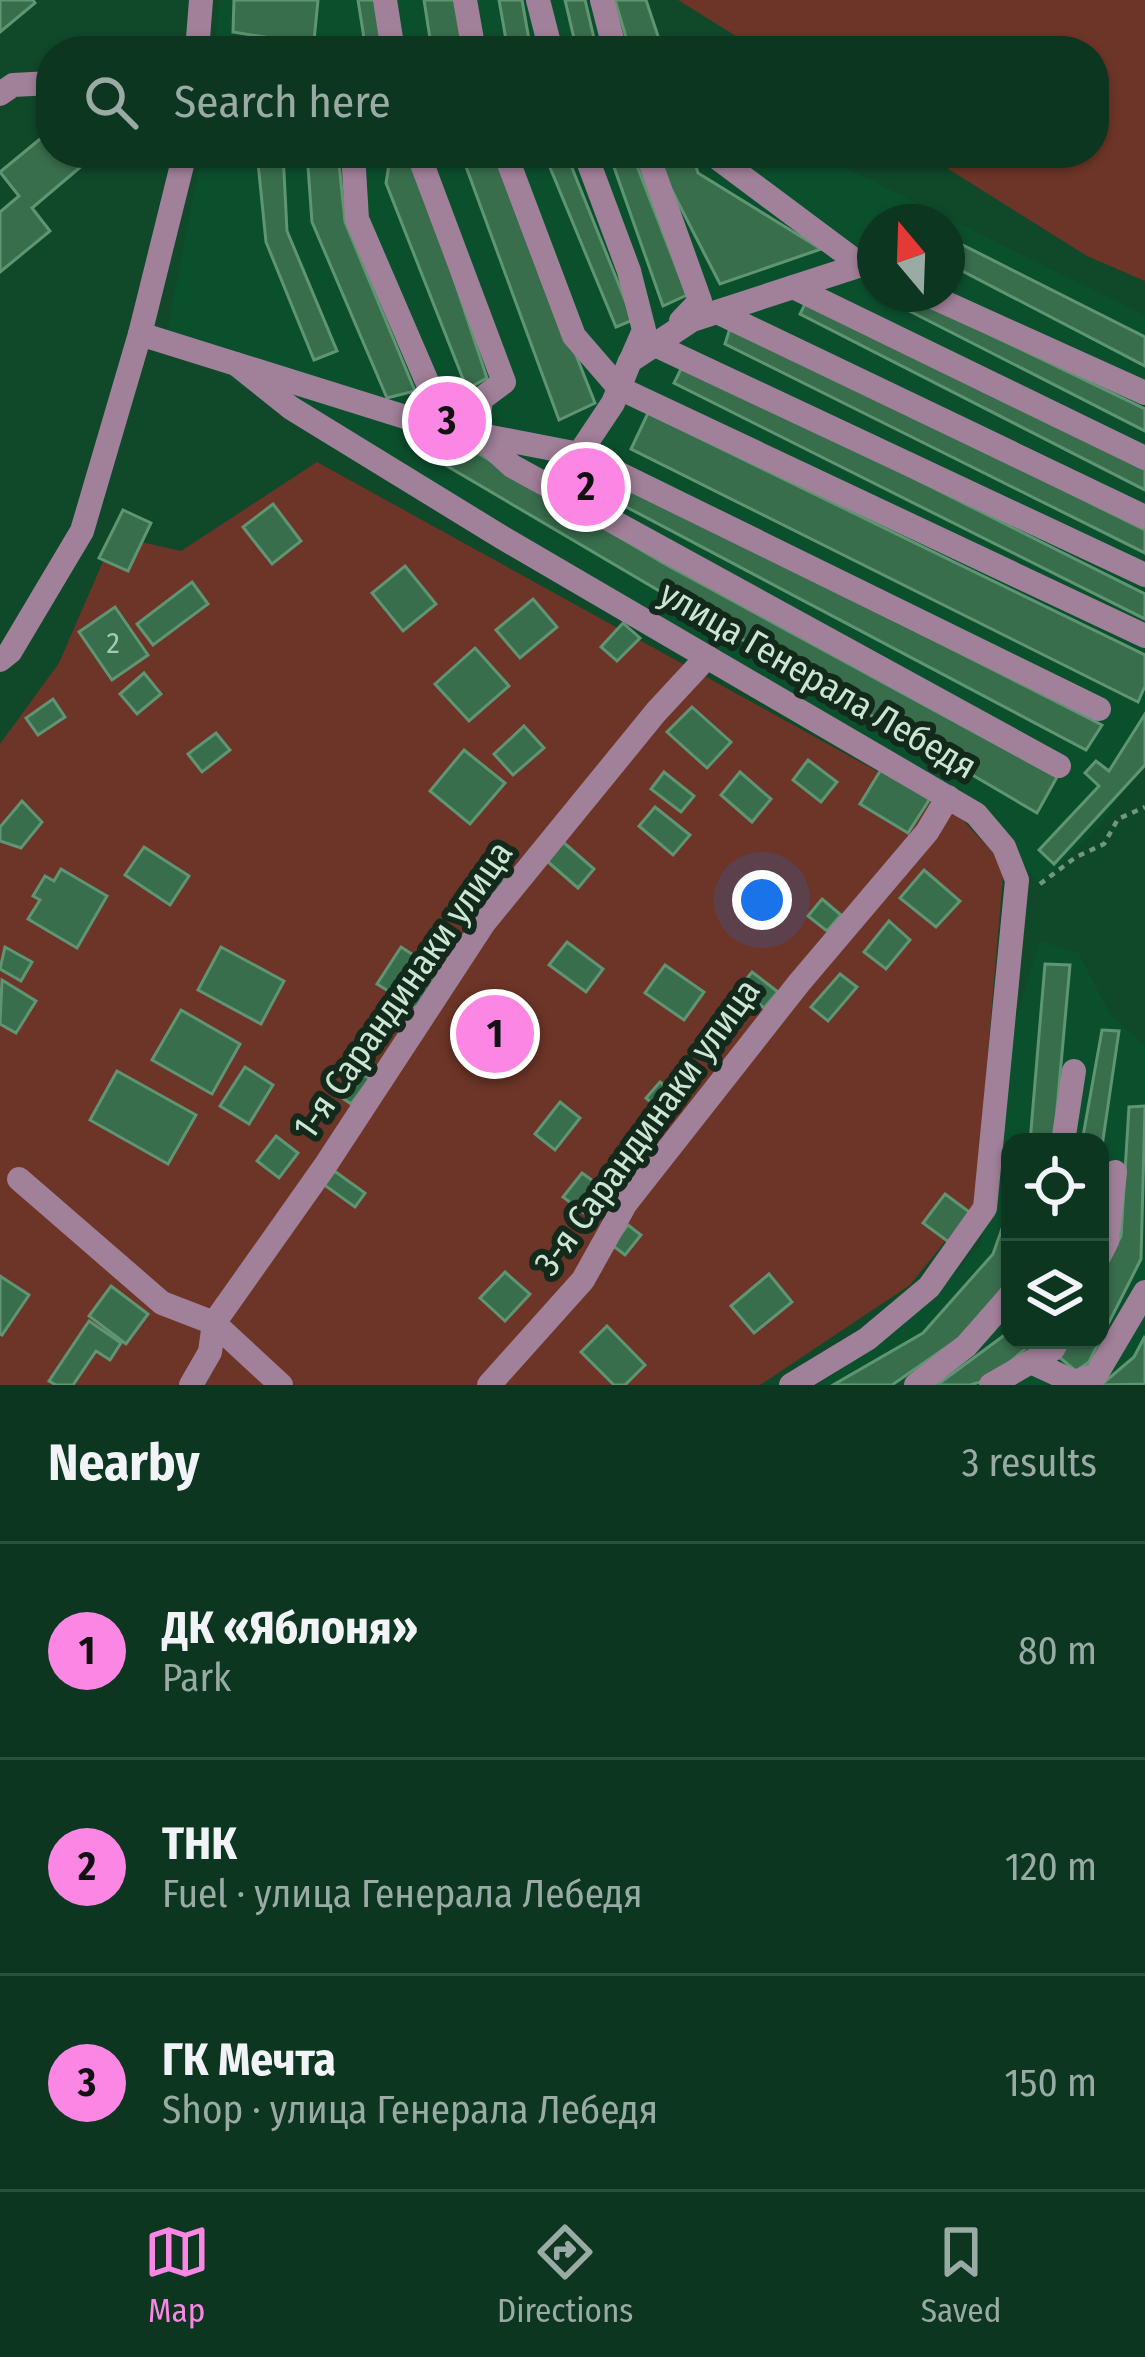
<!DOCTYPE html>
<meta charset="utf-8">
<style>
:root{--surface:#0c3620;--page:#1a412d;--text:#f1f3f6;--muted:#9aaba5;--line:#2c503e;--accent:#fc86e3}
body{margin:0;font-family:"Fira Sans Condensed",sans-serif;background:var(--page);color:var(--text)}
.controls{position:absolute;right:36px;bottom:36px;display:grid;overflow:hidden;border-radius:24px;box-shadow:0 3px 9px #0004}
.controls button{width:108px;height:108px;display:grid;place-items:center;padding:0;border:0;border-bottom:3px solid var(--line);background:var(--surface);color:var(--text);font:60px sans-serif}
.compass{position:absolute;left:857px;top:204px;width:108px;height:108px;border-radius:50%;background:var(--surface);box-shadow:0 3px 9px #0004;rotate:341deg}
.you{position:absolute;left:762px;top:900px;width:42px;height:42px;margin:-30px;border:9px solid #fff;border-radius:50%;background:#1a73e8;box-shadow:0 0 0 18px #1a73e833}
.badge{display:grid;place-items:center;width:78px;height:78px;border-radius:50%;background:var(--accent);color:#111;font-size:39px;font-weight:700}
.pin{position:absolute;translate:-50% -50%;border:6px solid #fff;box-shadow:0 3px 12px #0006}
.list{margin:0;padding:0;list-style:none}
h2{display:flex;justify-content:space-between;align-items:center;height:156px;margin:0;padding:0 48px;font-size:51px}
h2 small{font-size:39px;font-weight:400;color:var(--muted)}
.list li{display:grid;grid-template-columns:78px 1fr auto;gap:36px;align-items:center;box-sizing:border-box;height:216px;padding:0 48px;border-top:3px solid var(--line)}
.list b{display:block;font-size:45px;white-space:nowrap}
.list p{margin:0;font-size:39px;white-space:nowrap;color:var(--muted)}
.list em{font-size:39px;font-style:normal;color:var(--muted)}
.icon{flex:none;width:66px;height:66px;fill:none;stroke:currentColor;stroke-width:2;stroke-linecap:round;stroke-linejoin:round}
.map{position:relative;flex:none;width:1145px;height:1385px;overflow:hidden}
.search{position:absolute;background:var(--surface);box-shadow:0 3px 9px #0004;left:36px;right:36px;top:36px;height:132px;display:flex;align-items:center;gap:30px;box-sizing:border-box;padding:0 42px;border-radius:48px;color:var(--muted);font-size:45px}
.sheet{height:804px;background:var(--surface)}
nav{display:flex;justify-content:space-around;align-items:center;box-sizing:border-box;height:168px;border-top:3px solid var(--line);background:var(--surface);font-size:33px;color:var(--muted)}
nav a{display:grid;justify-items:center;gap:6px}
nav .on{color:var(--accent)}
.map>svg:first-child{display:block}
</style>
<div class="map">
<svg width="1145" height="1385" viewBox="0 0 1145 1385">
<rect width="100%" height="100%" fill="#10482a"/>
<g fill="#0b502d" fill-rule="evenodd">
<path d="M219 0H633L649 51H215Z"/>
<path d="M202 153H815L1145 315V757L1104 820 1039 885 993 822 165 342ZM875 222H947V294H875Z"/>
<path d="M1040 941 1078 952 1110 1014 1145 1045V1385H819L924 1307 980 1246 1001 1155 1007 1046ZM1010 1142H1100V1340H1010Z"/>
</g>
<g fill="#6d3527">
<path d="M678 0H1145V281L1087 256 923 153H1094V51H760Z"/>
<path d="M317 462 960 817 1004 864 975 1204 910 1285 760 1385H0V744L59 663 114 536 181 551Z"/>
</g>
<g fill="#396e4d" stroke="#5f9573" stroke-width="3">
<path d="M0 0H33L35 3 0 32Z"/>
<path d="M234 0H318L313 51H282L283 40 233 32Z"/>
<path d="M358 0H376L385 51H366Z"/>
<path d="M424 0H457L464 51H432Z"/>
<path d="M499 0H522L531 51H508Z"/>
<path d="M565 0H585L597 51H577Z"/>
<path d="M615 0H646L663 51H630Z"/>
<path d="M51 130V153H97L32 208 50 231 0 272V212L19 196 0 172Z"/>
<path d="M257 153H283L287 231 337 351 314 360 266 242Z"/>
<path d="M307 153H338L345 222 415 391 387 398 312 222Z"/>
<path d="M391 153H412L487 378 467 389 386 183Z"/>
<path d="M461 153H496L595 403 559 420Z"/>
<path d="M544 153H566L633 320 616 327Z"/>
<path d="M609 153H632L687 295 663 306Z"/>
<path d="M659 153H692L698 173 821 249 720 284 665 177Z"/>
<path d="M947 237 1145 337V366L947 263Z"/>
<path d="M876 294H906L1145 409V431Z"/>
<path d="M807 300 1145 469V490L800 314Z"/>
<path d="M731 325 1145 530V553L725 344Z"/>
<path d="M684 363 1145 594V619L674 383Z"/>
<path d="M648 413 1145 655V686L1138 702 631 449Z"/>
<path d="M429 439 471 449 663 563 1057 777 1037 813 418 449Z"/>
<path d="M625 483 1102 725 1086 750 615 501Z"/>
<path d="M273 504 301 541 272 564 243 527Z"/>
<path d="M123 510 151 523 128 571 99 558Z"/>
<path d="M405 566 436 604 403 631 372 593Z"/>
<path d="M192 582 208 604 153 645 137 624Z"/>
<path d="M533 599 557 627 520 658 496 630Z"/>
<path d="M115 607 148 655 112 680 79 632Z"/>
<path d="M623 623 640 638 617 661 601 647Z"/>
<path d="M475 648 509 686 469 721 435 684Z"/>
<path d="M144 673 161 694 137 714 120 694Z"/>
<path d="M53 699 65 717 38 735 26 718Z"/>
<path d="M692 707 731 742 707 768 667 732Z"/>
<path d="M1145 714V765L1054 864 1039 850 1099 786 1085 773 1096 761 1109 771Z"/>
<path d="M524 726 544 748 513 775 494 754Z"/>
<path d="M216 733 230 750 202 772 188 754Z"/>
<path d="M464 750 505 783 470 824 430 791Z"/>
<path d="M808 760 837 782 821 802 793 780Z"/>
<path d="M882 768 931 797 908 833 860 804Z"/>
<path d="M664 772 694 796 681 812 651 789Z"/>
<path d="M740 772 771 799 752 822 721 795Z"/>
<path d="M22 801 42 822 21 848 0 841V827Z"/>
<path d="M655 807 690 835 673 855 639 826Z"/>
<path d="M563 842 594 869 578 888 547 861Z"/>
<path d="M144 847 189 876 170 905 125 875Z"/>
<path d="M488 866 510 885 490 906 469 886Z"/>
<path d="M61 869 107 896 77 948 28 919 40 900 33 896 45 876 54 881Z"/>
<path d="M924 870 960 901 936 927 900 898Z"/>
<path d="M822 899 841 915 827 931 808 916Z"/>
<path d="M889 921 910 940 886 969 864 952Z"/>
<path d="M567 942 603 969 586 992 549 965Z"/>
<path d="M5 947 32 962 21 981 0 969Z"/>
<path d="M221 947 284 981 261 1024 198 990Z"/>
<path d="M401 947 441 973 418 1009 377 984Z"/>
<path d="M1045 964 1070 965 1054 1142H1030Z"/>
<path d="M665 965 704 992 684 1020 645 993Z"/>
<path d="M752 972 778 992 764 1008 739 988Z"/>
<path d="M840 974 857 987 828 1021 811 1007Z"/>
<path d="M2 980 36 1001 16 1033 0 1024Z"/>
<path d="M181 1010 240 1044 212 1094 152 1060Z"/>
<path d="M1102 1030 1119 1031 1100 1160V1142H1082Z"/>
<path d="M245 1067 273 1085 249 1124 220 1106Z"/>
<path d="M357 1070 370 1079 351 1104 338 1095Z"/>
<path d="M117 1071 196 1115 168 1164 90 1120Z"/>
<path d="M660 1082 681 1099 667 1116 646 1098Z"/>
<path d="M560 1102 580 1118 555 1150 535 1134Z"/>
<path d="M1145 1106 1141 1259 1089 1362 1076 1371 1059 1357 1067 1340H1100V1276L1121 1236 1129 1107Z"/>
<path d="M276 1136 298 1153 279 1178 257 1161Z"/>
<path d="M333 1170 365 1193 355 1207 323 1184Z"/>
<path d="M582 1173 603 1188 584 1213 563 1197Z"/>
<path d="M945 1194 972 1214 950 1243 923 1223Z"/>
<path d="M1010 1206V1278L971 1330 892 1385H833L923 1333 993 1254Z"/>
<path d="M628 1225 641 1235 625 1255 612 1245Z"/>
<path d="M505 1272 530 1294 505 1321 480 1298Z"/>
<path d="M769 1274 792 1302 754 1333 731 1306Z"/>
<path d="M0 1276 29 1295 2 1335 0 1334Z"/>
<path d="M111 1286 148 1314 126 1344 89 1316Z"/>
<path d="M89 1321 121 1343 110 1360 96 1351 73 1385H56L49 1381Z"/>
<path d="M607 1326 645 1365 625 1385H614L581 1352Z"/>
<path d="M1010 1331V1340H1035L991 1379 970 1385H937Z"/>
<path d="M1145 1336V1384L1101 1385 1134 1357Z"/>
</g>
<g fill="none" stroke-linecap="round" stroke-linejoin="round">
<path stroke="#6f9880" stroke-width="4.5" stroke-dasharray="6 6" stroke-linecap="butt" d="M1040 884 1076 857 1104 844 1118 819 1145 807"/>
<g stroke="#a18099" stroke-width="24">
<path d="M385 0 393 51"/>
<path d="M465 0 474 51"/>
<path d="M538 0 551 51"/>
<path d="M602 0 615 51"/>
<path d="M197 51 201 0"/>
<path d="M0 94 13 85 51 83"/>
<path d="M353 153 357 219 447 428"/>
<path d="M418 153 504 382 481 399 477 434 512 466 1059 766"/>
<path d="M505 153 574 336 619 388 1145 636"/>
<path d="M585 153 629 271 644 330 631 360"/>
<path d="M647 153 700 301 681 321"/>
<path d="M720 160 861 265"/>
<path d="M793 287 1145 458"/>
<path d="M926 294 1145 393"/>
<path d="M717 312 1145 517"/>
<path d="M140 334 434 426 579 454 1099 709"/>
<path d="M655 345 1145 575"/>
<path d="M236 364 291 408 503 538 976 814 1004 847 1017 880 985 1208 929 1287 867 1339 791 1385"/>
<path d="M579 454 613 403 630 361 668 336 692 320 861 265 875 271"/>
<path d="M0 660 10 652 82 531 140 334 185 153"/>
<path d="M1063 1142 1074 1071"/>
<path d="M19 1179 162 1303 214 1323 281 1385"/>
<path d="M1100 1255 1107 1241 1115 1172"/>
<path d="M1031 1362 1074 1382 1096 1375 1145 1292"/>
<path d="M191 1385 210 1352 214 1323 325 1166 484 923 656 712 707 657"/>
<path d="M489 1385 583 1280 626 1203 799 983 927 832 948 797"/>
<path d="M916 1385 966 1346 1010 1296"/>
<path d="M991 1385 1053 1349 1058 1340"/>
</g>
</g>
<g text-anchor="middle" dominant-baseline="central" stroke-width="12" stroke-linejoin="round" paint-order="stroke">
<g font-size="30" fill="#a6c8b2">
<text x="113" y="643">2</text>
</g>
<g font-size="36" fill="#cbe6d3" stroke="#13291b">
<text transform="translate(818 680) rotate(30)">улица Генерала Лебедя</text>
<text transform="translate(403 990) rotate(-55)">1-я Сарандинаки улица</text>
<text transform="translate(647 1127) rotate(-54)">3-я Сарандинаки улица</text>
</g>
</g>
</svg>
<div class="controls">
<button><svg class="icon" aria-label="locate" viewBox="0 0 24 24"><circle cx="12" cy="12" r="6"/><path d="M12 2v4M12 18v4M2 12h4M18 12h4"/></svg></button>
<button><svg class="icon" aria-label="layers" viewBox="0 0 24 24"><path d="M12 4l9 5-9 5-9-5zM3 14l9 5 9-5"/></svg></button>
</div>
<svg class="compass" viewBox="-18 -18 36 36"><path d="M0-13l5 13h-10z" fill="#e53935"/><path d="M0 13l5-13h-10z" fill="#9aaba5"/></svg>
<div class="you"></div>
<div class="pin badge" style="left:495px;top:1034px">1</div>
<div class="pin badge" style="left:586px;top:487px">2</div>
<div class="pin badge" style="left:447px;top:421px">3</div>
<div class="search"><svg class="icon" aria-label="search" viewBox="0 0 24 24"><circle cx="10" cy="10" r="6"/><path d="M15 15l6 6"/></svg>Search here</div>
</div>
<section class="sheet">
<h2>Nearby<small>3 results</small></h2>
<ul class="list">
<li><span class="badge">1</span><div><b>ДК «Яблоня»</b><p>Park</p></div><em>80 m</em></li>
<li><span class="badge">2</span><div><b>ТНК</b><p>Fuel · улица Генерала Лебедя</p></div><em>120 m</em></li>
<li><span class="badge">3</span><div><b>ГК Мечта</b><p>Shop · улица Генерала Лебедя</p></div><em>150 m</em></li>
</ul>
</section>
<nav>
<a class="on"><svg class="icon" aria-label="map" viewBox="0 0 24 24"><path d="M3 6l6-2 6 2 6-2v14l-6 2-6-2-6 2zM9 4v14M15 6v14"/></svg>Map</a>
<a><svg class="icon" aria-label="directions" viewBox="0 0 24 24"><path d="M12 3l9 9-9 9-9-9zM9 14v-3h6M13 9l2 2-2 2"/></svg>Directions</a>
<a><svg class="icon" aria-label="saved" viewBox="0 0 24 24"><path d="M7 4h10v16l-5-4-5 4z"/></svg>Saved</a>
</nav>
